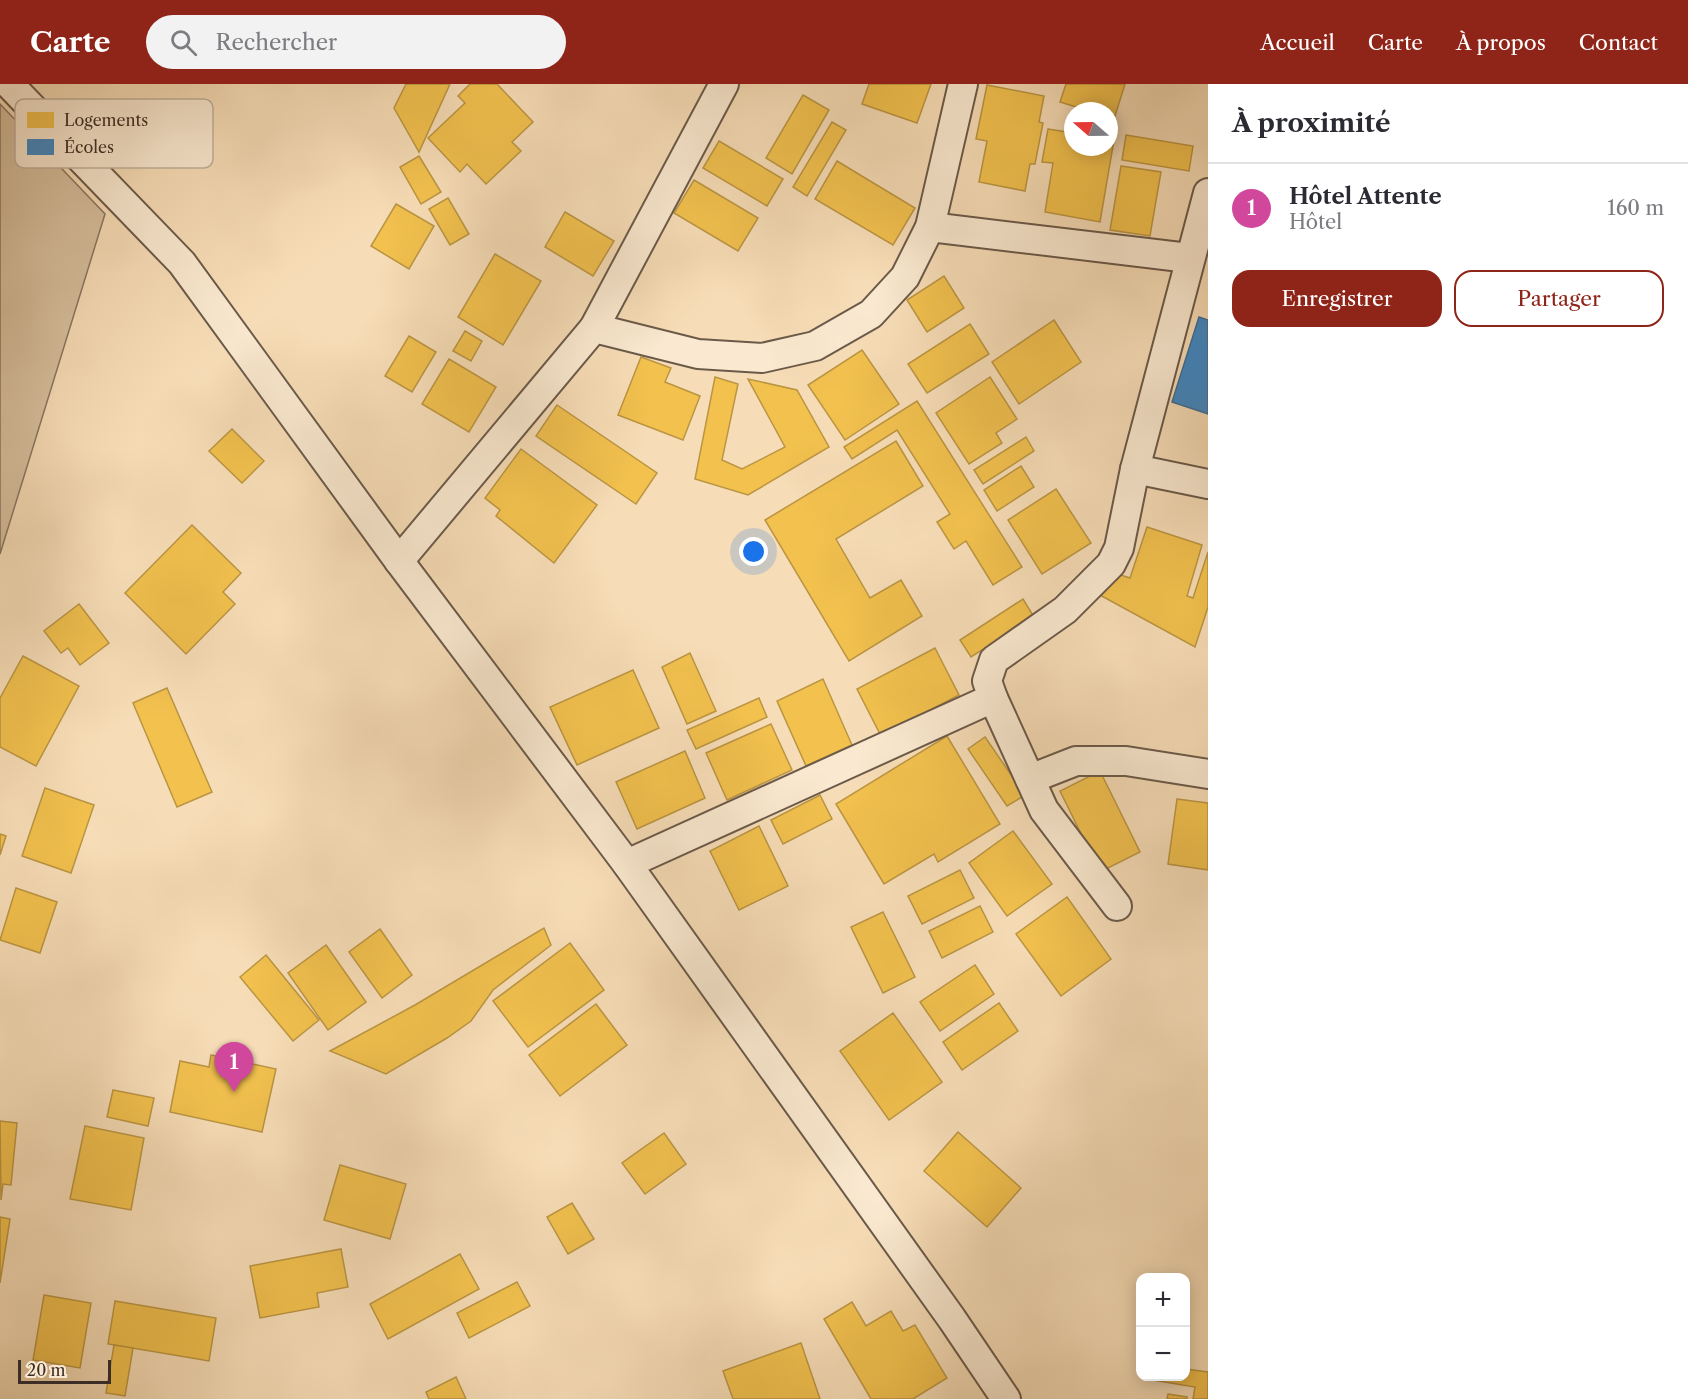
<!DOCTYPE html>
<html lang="fr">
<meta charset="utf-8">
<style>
:root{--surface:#fff;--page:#f2f2f3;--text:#2b2b33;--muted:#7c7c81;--line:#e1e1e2;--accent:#8f2418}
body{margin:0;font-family:"Libre Caslon Text",serif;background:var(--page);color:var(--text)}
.controls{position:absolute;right:18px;bottom:18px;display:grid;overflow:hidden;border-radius:12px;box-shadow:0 3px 15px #0003}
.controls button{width:54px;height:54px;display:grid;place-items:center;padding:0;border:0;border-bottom:2px solid var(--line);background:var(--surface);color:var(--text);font:30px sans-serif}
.compass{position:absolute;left:1064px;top:18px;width:54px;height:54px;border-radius:50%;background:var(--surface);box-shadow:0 3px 15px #0003;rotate:290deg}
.scale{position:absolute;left:18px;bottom:15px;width:93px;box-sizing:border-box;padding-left:6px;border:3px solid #3c2e26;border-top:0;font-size:16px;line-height:21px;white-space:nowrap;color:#3c2e26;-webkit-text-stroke:4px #fae9d0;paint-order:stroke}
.you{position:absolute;left:754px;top:468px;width:21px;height:21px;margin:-15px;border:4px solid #fff;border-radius:50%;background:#1a73e8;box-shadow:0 0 0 9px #1a73e833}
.badge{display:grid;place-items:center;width:39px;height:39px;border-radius:50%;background:var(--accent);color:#fff;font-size:20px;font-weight:700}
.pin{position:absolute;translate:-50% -50px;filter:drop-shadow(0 2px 3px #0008)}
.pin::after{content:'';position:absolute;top:32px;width:21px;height:18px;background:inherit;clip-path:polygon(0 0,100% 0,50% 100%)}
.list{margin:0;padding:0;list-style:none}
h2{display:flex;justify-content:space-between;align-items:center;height:78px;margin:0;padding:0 24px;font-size:26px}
h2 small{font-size:20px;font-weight:400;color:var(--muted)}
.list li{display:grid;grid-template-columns:39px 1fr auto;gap:18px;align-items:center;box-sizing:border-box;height:90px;padding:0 24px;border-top:2px solid var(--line)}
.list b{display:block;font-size:22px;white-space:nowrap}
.list p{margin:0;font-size:20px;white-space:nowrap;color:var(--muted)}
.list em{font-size:20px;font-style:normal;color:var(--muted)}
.actions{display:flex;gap:12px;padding:18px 24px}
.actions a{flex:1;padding:14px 0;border:2px solid var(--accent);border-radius:18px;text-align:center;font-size:21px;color:var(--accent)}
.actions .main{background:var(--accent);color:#fff}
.icon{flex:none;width:33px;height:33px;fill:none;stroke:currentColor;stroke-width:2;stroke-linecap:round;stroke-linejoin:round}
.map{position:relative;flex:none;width:1208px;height:1315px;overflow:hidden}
header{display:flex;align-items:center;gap:36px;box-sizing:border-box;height:84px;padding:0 30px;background:var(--accent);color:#fff}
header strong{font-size:28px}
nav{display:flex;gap:33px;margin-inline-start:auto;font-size:21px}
.search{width:420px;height:54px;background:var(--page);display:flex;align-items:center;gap:15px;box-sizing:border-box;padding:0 21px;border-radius:33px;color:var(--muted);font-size:22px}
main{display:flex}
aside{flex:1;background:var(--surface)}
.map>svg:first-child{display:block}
</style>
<header>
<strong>Carte</strong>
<div class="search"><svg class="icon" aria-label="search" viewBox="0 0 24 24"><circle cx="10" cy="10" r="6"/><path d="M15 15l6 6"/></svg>Rechercher</div>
<nav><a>Accueil</a><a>Carte</a><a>À propos</a><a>Contact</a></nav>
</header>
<main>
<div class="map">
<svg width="1208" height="1315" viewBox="0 0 1208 1315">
<rect width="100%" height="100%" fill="#f7ddb7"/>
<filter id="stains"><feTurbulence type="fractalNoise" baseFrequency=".00333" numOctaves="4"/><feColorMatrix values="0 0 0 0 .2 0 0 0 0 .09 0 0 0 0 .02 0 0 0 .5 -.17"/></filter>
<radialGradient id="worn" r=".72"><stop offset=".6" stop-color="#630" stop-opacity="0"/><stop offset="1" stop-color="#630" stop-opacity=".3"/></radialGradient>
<path fill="#d7bf9e" stroke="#8a7662" stroke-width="1.5" d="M0 20 105 130 0 470Z"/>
<g fill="#f2c14e" stroke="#bb9542" stroke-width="1.5">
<path d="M406 0H450L419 68 394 24Z"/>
<path d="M470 0H497L533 38 512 58 521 67 486 100 467 80 460 88 428 54 465 19 458 12Z"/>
<path d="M869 0H931L917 39 862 20Z"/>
<path d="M1066 0H1125L1114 35 1109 33V27H1089L1060 18Z"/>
<path d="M987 1 1044 12 1039 38 1043 39 1035 80H1030L1025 107 979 98 987 57 976 55Z"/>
<path d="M803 11 829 26 792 90 766 74Z"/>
<path d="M832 38 846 46 807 112 793 103Z"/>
<path d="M1048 45 1073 49V63H1109V55L1114 56 1100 138 1045 128 1053 79 1042 78Z"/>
<path d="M1126 51 1193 62 1189 87 1122 76Z"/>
<path d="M719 57 783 95 767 122 703 84Z"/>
<path d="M419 72 441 108 421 120 400 83Z"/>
<path d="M837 77 915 124 893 161 815 115Z"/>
<path d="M1121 82 1161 88 1150 152 1110 146Z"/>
<path d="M694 96 758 134 738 167 674 129Z"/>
<path d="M448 114 469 150 450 161 429 125Z"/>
<path d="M396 120 434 142 409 185 371 162Z"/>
<path d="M565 128 614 157 593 192 545 163Z"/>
<path d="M495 170 541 197 503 261 458 233Z"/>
<path d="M944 192 964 224 927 248 907 216Z"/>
<path d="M1054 236 1081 278 1019 320 992 278Z"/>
<path d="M970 240 989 270 927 309 908 280Z"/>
<path d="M465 247 482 257 471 277 453 267Z"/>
<path d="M409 252 436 268 412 308 385 292Z"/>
<path d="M862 266 899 320 845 356 808 301Z"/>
<path d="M641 273 671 284 665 298 700 312 683 356 618 331Z"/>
<path d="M449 275 496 303 469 348 422 320Z"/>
<path d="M715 293 738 300 722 376 742 385 785 363 748 295 797 306 829 363 748 411 695 395Z"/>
<path d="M990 293 1017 335 996 349 1002 359 969 380 936 329Z"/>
<path d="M917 317 1022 483 993 501 966 457 954 465 937 438 950 430 897 346 852 375 844 363Z"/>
<path d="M557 321 657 389 636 420 536 352Z"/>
<path d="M232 345 264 377 242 399 209 367Z"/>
<path d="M1026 353 1034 367 983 400 974 386Z"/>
<path d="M896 357 923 402 836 455 870 514 901 496 922 532 849 577 765 436Z"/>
<path d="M521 365 597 421 554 479 496 432 500 426 485 414Z"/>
<path d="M1021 382 1034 403 997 427 984 406Z"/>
<path d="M1056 405 1091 459 1042 490 1008 436Z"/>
<path d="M192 441 241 489 223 508 235 520 186 570 125 509Z"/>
<path d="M1147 443 1202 461 1187 512 1193 514 1208 468V523L1195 563 1098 510 1118 490 1130 494Z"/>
<path d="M1023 515 1034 533 971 573 960 556Z"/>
<path d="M79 520 109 559 80 581 68 564 61 569 44 547Z"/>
<path d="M935 564 959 611 881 652 857 605Z"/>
<path d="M690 569 716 627 687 640 662 583Z"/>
<path d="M23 572 79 602 36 682 0 663V614Z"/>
<path d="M633 586 659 644 577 681 550 623Z"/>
<path d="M823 595 852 661 806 682 777 617Z"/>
<path d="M167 604 212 708 177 723 133 619Z"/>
<path d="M759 614 767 633 696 665 687 646Z"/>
<path d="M771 640 792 686 727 716 706 669Z"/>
<path d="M947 652 1000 740 938 778 934 770 884 800 836 720Z"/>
<path d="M985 653 1025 711 1007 722 968 665Z"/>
<path d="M685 667 705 714 637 745 616 698Z"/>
<path d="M1100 687 1140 768 1100 788 1060 707Z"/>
<path d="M45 704 94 721 71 789 22 772Z"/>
<path d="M820 711 832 735 783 760 771 736Z"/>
<path d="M1177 715 1208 719V786L1168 780Z"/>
<path d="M759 742 788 802 739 826 710 767Z"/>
<path d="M1013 747 1052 800 1007 832 969 779Z"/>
<path d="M0 750 6 752 0 771Z"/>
<path d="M960 786 974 814 922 840 908 812Z"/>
<path d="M16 804 57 818 40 869 0 856Z"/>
<path d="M1067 813 1111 875 1061 912 1016 850Z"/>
<path d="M980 822 993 848 942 874 929 847Z"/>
<path d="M883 828 915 893 883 909 851 843Z"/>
<path d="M544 844 551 861 493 906 471 937 447 954 386 990 330 967 415 921Z"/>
<path d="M380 845 412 891 382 914 349 868Z"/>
<path d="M570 859 604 906 528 963 493 917Z"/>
<path d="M326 861 366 918 328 946 288 889Z"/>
<path d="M266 871 319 936 293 957 240 893Z"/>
<path d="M975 881 994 910 940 947 920 918Z"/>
<path d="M999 919 1018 947 962 986 943 958Z"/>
<path d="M596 920 627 961 560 1012 529 971Z"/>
<path d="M893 929 942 998 889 1036 840 967Z"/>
<path d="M211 971 276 985 262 1048 170 1028 180 977 209 983Z"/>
<path d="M113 1006 154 1014 148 1042 107 1033Z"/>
<path d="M0 1037 17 1039 11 1101 3 1100 1 1116Z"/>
<path d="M85 1042 144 1054 131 1126 70 1115Z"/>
<path d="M958 1048 1021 1104 987 1143 924 1087Z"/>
<path d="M664 1049 686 1080 645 1110 622 1079Z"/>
<path d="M340 1081 406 1100 390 1155 324 1136Z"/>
<path d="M572 1119 594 1155 568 1170 547 1133Z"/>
<path d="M0 1133 10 1135 0 1199Z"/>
<path d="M341 1165 348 1203 317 1209 319 1223 260 1234 250 1182Z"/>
<path d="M460 1170 479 1205 388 1255 370 1220Z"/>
<path d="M517 1198 530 1222 469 1254 457 1229Z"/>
<path d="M44 1211 91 1219 80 1284 33 1276Z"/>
<path d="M115 1217 216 1234 209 1277 108 1260Z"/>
<path d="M852 1218 866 1242 891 1227 903 1247 915 1241 947 1294 913 1315H871L824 1235Z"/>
<path d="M801 1259 820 1315H733L723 1287Z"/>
<path d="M114 1261 133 1264 125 1312 106 1309Z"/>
<path d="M1186 1285 1208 1288V1315H1193L1195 1303 1146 1295 1147 1292H1186Z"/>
<path d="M456 1293 466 1315H429L426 1308Z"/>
<path d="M1168 1310 1187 1313V1315H1167Z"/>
</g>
<path fill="#3f88c5" stroke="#3e6d95" stroke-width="1.5" d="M1199 233 1208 236V330L1172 318Z"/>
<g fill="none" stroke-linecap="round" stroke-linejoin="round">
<g stroke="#6b5a4a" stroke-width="32">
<g id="street">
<path d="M9 0 182 179 399 477 627 780 952 1235 1006 1315"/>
<path d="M930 143 1189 174"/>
<path d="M594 244 698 270 762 274 815 262 871 230 905 193 930 143 963 0"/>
<path d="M1135 385 1208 400"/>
<path d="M399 477 594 244 724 0"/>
<path d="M993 614 1044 726 1117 822"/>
<path d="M1030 695 1076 677H1126L1208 690"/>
<path d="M627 780 993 614 987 597 994 576 1065 526 1111 480 1119 464 1135 385 1208 109"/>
</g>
</g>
<use href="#street" stroke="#fae9d0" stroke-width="28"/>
</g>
<rect x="15" y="15" width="198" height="69" rx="9" fill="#fae9d0" stroke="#c1b19d" stroke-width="1.5"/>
<rect x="27" y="28" width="27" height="16" fill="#f2c14e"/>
<rect x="27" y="55" width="27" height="16" fill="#3f88c5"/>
<g font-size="16" fill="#3c2e26">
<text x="64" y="42">Logements</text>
<text x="64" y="69">Écoles</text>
</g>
<rect width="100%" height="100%" filter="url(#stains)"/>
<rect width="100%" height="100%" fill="url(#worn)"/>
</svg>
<div class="controls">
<button>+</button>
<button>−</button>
</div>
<svg class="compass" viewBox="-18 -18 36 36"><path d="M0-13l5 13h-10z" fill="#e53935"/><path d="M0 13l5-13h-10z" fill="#7c7c81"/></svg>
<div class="scale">20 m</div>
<div class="you"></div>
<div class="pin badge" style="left:234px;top:1008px;background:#d1479c">1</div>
</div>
<aside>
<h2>À proximité<small></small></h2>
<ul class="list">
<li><span class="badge" style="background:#d1479c">1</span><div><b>Hôtel Attente</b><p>Hôtel</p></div><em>160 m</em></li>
</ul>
<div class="actions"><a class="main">Enregistrer</a><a>Partager</a></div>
</aside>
</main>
